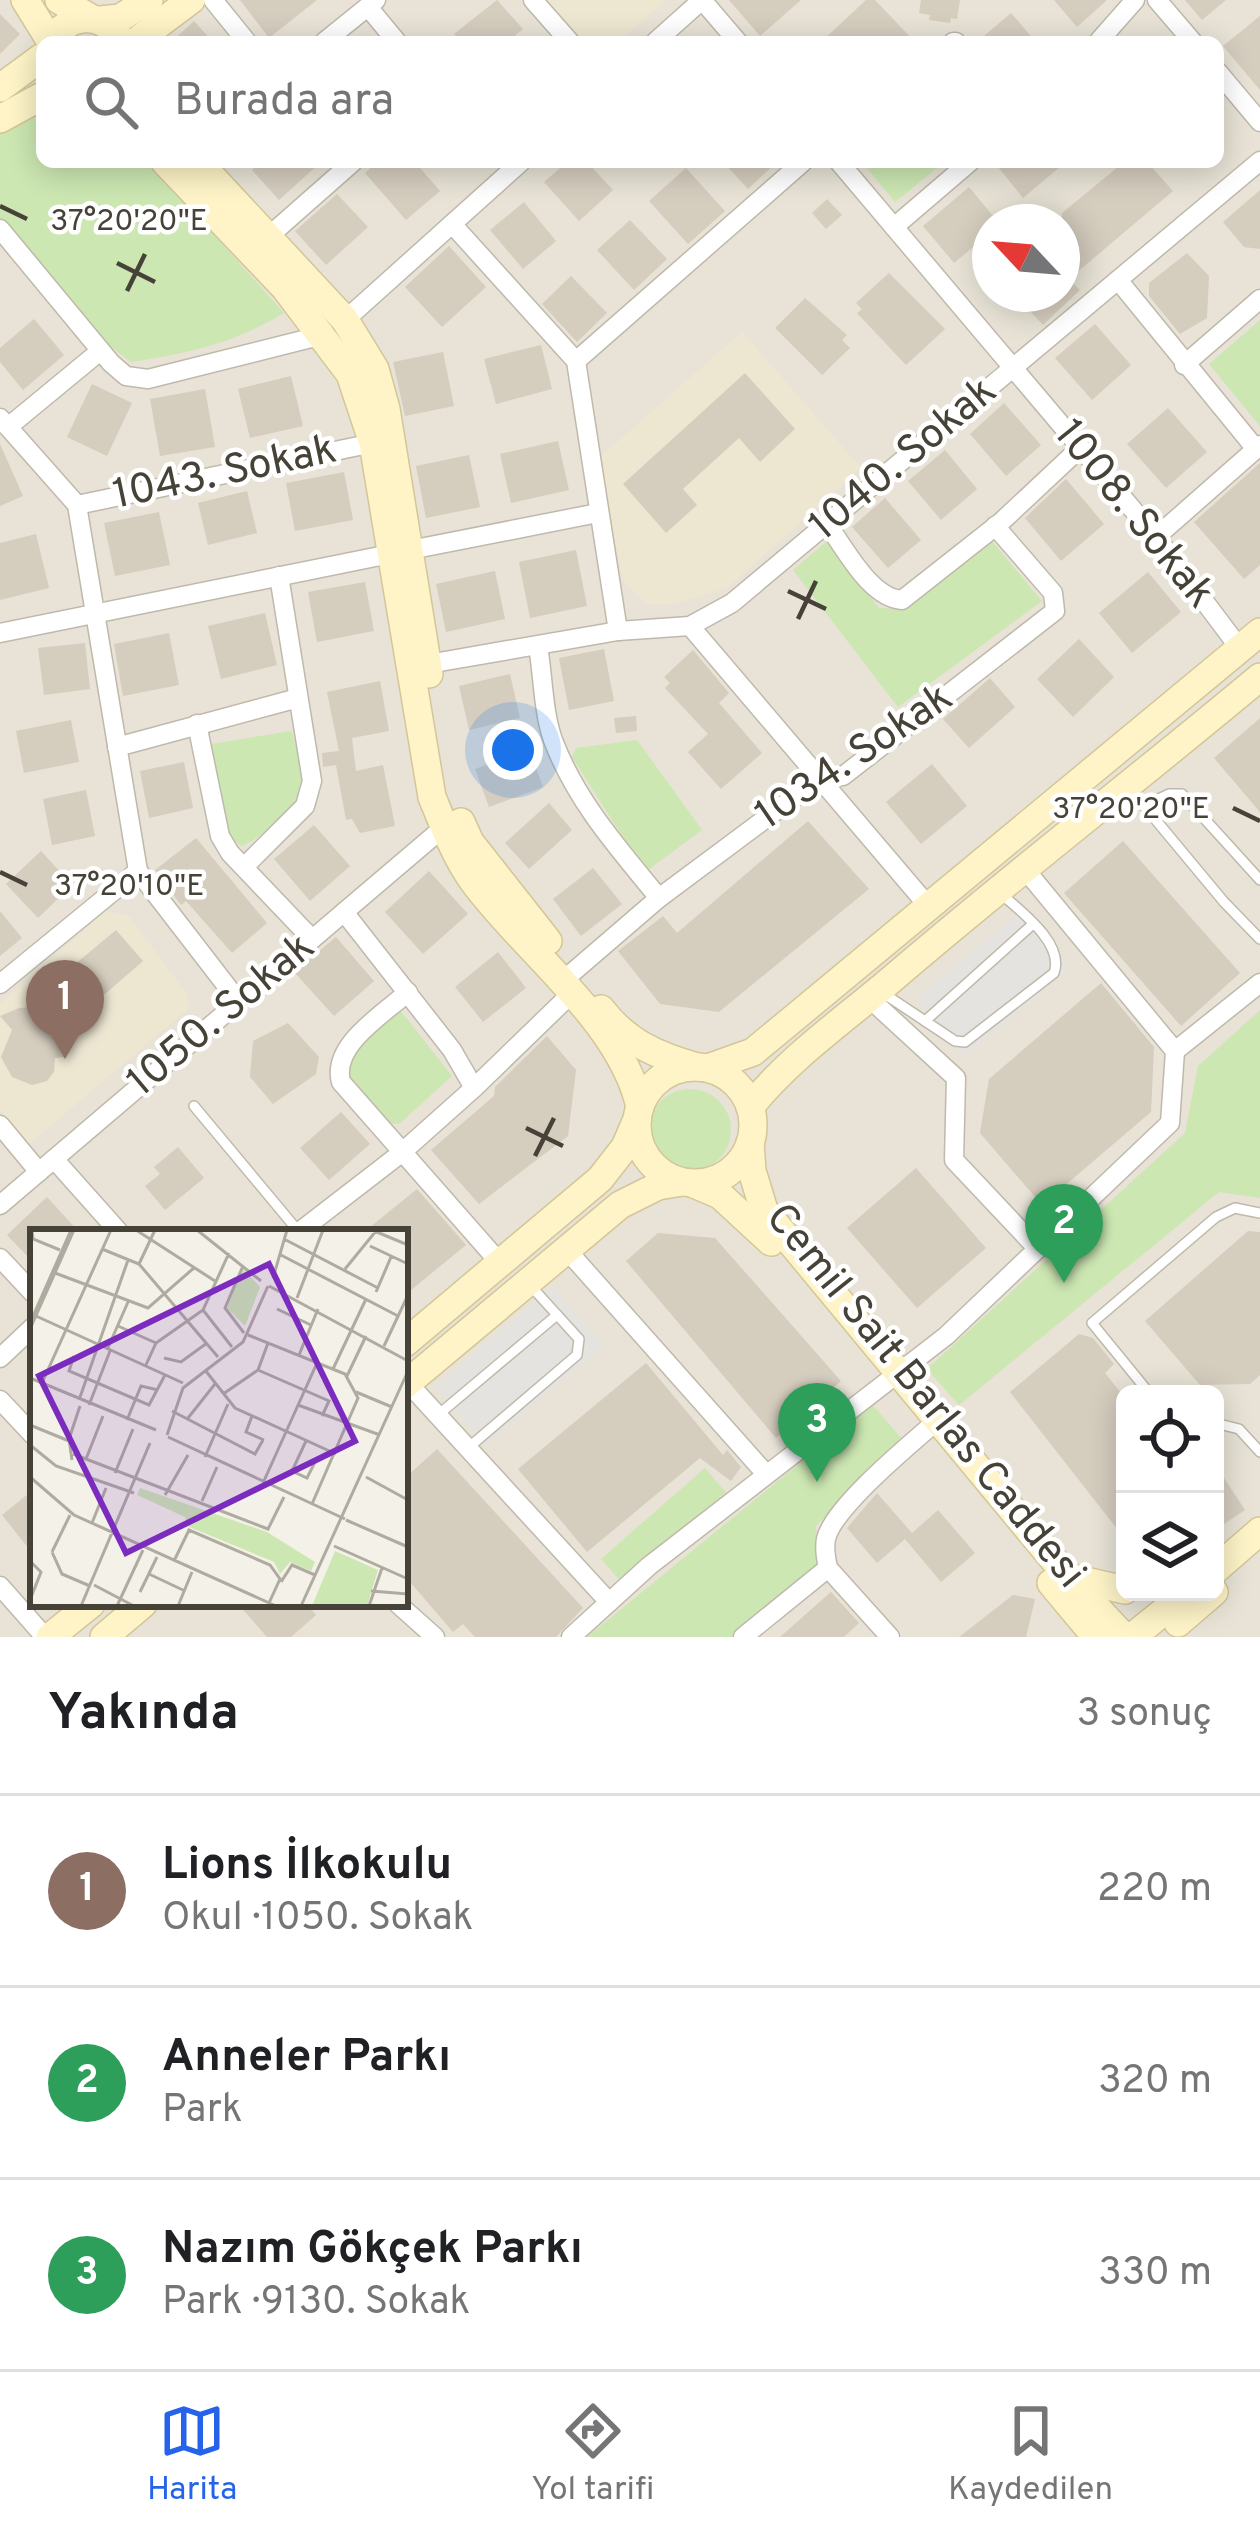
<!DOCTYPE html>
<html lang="tr">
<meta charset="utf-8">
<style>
:root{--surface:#fff;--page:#f6f6f6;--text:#202124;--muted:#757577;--line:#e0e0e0;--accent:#2563eb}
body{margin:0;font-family:Overpass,sans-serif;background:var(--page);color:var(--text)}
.controls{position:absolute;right:36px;bottom:36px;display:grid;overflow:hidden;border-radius:18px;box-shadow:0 6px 30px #0003}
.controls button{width:108px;height:108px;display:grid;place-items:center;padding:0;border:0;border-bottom:3px solid var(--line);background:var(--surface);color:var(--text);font:60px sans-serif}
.compass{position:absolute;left:972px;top:204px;width:108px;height:108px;border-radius:50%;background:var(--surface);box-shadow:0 6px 30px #0003;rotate:296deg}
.you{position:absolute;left:513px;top:750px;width:42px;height:42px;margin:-30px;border:9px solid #fff;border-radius:50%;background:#1a73e8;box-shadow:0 0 0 18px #1a73e833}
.badge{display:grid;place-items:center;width:78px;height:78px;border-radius:50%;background:var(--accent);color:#fff;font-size:39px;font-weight:700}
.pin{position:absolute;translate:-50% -99px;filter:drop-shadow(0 3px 6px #0008)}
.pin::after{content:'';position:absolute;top:63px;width:42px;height:36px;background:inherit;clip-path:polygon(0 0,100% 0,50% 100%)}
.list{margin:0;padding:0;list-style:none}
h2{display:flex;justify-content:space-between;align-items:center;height:156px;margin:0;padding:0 48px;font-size:51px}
h2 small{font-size:39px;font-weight:400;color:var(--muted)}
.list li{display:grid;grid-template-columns:78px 1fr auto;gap:36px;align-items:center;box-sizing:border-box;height:192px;padding:0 48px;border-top:3px solid var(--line)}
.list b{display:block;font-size:45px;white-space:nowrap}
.list p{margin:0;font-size:39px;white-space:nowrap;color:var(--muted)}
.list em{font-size:39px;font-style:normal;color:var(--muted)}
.icon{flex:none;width:66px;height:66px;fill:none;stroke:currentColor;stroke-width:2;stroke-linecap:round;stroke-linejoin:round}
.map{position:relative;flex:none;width:1260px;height:1637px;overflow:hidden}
.search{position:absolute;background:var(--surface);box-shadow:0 6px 30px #0003;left:36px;right:36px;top:36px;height:132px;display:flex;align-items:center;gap:30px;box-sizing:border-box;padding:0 42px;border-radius:18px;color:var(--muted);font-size:45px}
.sheet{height:732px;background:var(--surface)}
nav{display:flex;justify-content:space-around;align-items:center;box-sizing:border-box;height:168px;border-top:3px solid var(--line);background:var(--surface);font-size:33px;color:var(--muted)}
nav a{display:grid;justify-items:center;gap:6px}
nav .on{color:var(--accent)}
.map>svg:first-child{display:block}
</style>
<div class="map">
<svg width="1260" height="1637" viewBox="0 0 1260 1637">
<rect width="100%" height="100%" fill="#f4f1e8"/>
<path fill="#e8e3d6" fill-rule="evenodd" d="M0 0H1260V1637H0ZM42 42H1218V162H42ZM990 222H1062V294H990ZM33 1232H405V1604H33ZM1125 1394H1215V1592H1125Z"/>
<g fill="#ede7d2">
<path d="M546 0H666L618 42H584Z"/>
<path d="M742 332 861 468 728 587 675 604H647L623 580 598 459Z"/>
<path d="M106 911 129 916 186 993 189 1008 29 1144 0 1109V1004Z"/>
</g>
<g fill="#cce7b2">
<path d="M42 106V162H149L284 313C232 344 190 353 131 362L96 336 0 228V128Z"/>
<path d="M862 162H944L895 202Z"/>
<path d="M1260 320V426L1209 364Z"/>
<path d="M991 540 1042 601 898 707 793 570 827 541 879 608 906 609Z"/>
<path d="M292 731C295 746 302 762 303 777 306 801 262 838 242 846 219 835 215 770 211 744Z"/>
<path d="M637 740 702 830 645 872 572 757 576 748Z"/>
<path d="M400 1010 452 1076 399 1124 387 1123 346 1078 354 1051Z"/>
<path d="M1260 1010V1198L1219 1192 959 1405 927 1369 1185 1133 1198 1066Z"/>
<circle cx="690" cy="1130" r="41"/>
<path d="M872 1404 901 1438 816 1526 818 1566 731 1637H587Z"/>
<path d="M705 1468 727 1494 624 1585 601 1559Z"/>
</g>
<g fill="#e5e3e0">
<path d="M1020 912 1068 970 964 1057 916 999Z"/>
<path d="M553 1287 603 1346 485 1446 436 1386Z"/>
</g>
<g fill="#d5cdbe">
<path d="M240 0H317L269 38Z"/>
<path d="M497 0 523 29 507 42H461L454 34Z"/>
<path d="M729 0H801L760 36Z"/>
<path d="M866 0H875L915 42H821Z"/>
<path d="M921 0H960L957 19 951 18 950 23 929 20 930 15 919 13Z"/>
<path d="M1054 0H1107L1077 27Z"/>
<path d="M1185 0H1226L1202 20Z"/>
<path d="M1011 13 1036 42H977Z"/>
<path d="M0 14 20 34 0 54Z"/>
<path d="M1260 16V90L1223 46Z"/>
<path d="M194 21 213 42H171Z"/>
<path d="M260 162H321L279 200 252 170Z"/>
<path d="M377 162H415L440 191 406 220 365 173Z"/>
<path d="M567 162H587L613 190 579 221 544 182Z"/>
<path d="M723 162H777L748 189Z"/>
<path d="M994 162H1066L1023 198Z"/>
<path d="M1124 162H1147L1173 191 1069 279 1080 290 1043 325 1014 294H1062V213Z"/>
<path d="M686 168 725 211 688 244 649 201Z"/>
<path d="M969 187 998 222H990V233L954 263 923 226Z"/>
<path d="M1260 190V249L1244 247 1223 222Z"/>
<path d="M337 194 368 227 326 265 295 231Z"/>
<path d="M827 199 842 215 826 229 812 213Z"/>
<path d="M524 202 556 241 523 269 490 230Z"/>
<path d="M630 220 667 259 634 290 597 250Z"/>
<path d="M449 246 486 287 442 327 405 287Z"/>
<path d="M1187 253 1209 276 1207 318 1180 334 1149 296V283Z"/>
<path d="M889 273 945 329 906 365 857 313 862 309 856 303Z"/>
<path d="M571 276 607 313 577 342 542 304Z"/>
<path d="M805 298 847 335 842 340 850 348 822 375 775 328Z"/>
<path d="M34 319 64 355 23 390 0 362V348Z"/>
<path d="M1095 324 1131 365 1092 400 1055 358Z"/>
<path d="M541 345 552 389 496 404 484 359Z"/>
<path d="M443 352 454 406 405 416 393 362Z"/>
<path d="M745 373 795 429 760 462 739 438 683 489 697 505 666 533 623 484Z"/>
<path d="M291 376 303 426 250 438 238 389Z"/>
<path d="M92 384 132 403 107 456 67 437Z"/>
<path d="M205 389 215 447 160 456 150 399Z"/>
<path d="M1004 403 1041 445 1006 476 970 434Z"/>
<path d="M1168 408 1207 452 1166 488 1127 444Z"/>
<path d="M558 441 569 490 511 503 500 454Z"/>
<path d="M0 444 23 496 0 506Z"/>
<path d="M945 450 977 489 941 520 908 481Z"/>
<path d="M469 455 480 507 426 518 416 466Z"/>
<path d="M1260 463V565L1244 579 1194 522Z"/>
<path d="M344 472 353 520 295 531 286 483Z"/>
<path d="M1066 479 1104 524 1061 561 1025 518Z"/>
<path d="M247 491 257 533 208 545 198 503Z"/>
<path d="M885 498 921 540 888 568 852 527Z"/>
<path d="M159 512 170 565 115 576 104 523Z"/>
<path d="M36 534 49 588 0 600V543Z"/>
<path d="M576 550 587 606 530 618 519 562Z"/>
<path d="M495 571 505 619 446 632 436 584Z"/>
<path d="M1148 572 1181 612 1132 653 1099 613Z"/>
<path d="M365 582 374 631 317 642 308 592Z"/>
<path d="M265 613 277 665 221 679 208 626Z"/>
<path d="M169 633 179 685 123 696 114 644Z"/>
<path d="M1079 639 1114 677 1073 717 1037 679Z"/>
<path d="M85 643 90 689 44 695 38 648Z"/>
<path d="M604 649 614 701 569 710 559 658Z"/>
<path d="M693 650 729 693 719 703 762 753 721 789 688 752 708 734 665 688 670 683 664 677Z"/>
<path d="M510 674 520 718 469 730 459 686Z"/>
<path d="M990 678 1015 707 969 748 943 719Z"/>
<path d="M380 681 389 731 352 738 356 771 383 765 395 826 360 833 352 819 346 820 336 765 323 767 322 753 339 751 327 692Z"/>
<path d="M636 716 637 731 616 733 614 718Z"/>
<path d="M1260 718V812L1214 758Z"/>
<path d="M71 720 79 762 24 773 16 731Z"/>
<path d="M529 749 543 787 489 807 475 769Z"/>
<path d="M184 762 193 808 149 818 140 771Z"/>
<path d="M932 764 967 806 921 844 886 802Z"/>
<path d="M86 790 95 836 52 845 43 799Z"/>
<path d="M549 803 572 830 529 869 505 843Z"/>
<path d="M808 821 869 889 719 1012 660 1004 618 951 663 916 677 933Z"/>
<path d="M314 825 350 866 310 901 274 859Z"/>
<path d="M196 838 267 923 232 953 186 901 181 905 155 870Z"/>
<path d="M1123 841 1240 973 1181 1026 1064 893Z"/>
<path d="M41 851 72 885 38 918 6 884Z"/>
<path d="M593 868 622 904 581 936 553 899Z"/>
<path d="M429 871 468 914 423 954 385 912Z"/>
<path d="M0 911 22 938 0 956Z"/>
<path d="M116 930 143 961 74 1021 68 1029 65 1057 55 1058 54 1072 47 1081 32 1085 12 1077 1 1057 12 1030 0 1016 19 1008 40 1006 44 990Z"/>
<path d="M336 937 374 981 334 1016 294 972Z"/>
<path d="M498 952 526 988 483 1022 455 987Z"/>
<path d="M1101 983 1154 1047 1151 1112 1042 1205 980 1133 989 1079Z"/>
<path d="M288 1023 319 1057 316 1074 273 1104 250 1077 253 1041Z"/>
<path d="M547 1036 576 1070 568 1136 479 1204 431 1150 494 1096 495 1087Z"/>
<path d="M341 1112 370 1144 329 1180 300 1148Z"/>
<path d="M178 1147 204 1178 165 1210 145 1186 160 1174 154 1167Z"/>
<path d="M916 1168 986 1248 917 1308 847 1228Z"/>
<path d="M417 1189 466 1245 405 1295V1232H364Z"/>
<path d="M47 1197 79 1232H33V1262L7 1235Z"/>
<path d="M1248 1231 1260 1232V1375L1250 1384 1200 1385 1145 1321Z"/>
<path d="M658 1233 715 1238 841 1381 776 1438 626 1261Z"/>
<path d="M1079 1334 1093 1338 1114 1364 1105 1373 1125 1398V1539L1010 1392Z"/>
<path d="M646 1363 723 1455 727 1450 741 1467 731 1481 700 1458 587 1552 518 1469Z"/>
<path d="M437 1449 583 1608 556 1637H475L463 1624 453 1632 405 1576V1478Z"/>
<path d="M1215 1464 1245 1510 1215 1530Z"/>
<path d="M33 1490V1554L2 1515Z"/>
<path d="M877 1493 912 1533 938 1510 975 1553 941 1582 905 1539 877 1563 847 1528Z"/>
<path d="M831 1592 859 1623 844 1637H780Z"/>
<path d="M1013 1595 1035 1599 1026 1637H959Z"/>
<path d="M238 1604H307L316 1615 291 1637H267Z"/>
</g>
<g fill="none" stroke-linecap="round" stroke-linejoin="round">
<g stroke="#bfb9ab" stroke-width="12">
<g id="lane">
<path d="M1130 789 1224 902 1260 939"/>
<path d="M1144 806 1169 794H1182L1260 880"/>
<path d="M883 993 955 1041 965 1042 1054 973C1065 943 1019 910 999 892"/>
<path d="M925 1021 1033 924"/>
<path d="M194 1106 299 1232"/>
<path d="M1150 1394 1092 1323 1216 1217 1235 1208 1260 1213"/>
<path d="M438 1415 557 1315"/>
<path d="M1215 1423 1239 1429 1260 1452"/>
<path d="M468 1448 577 1355 579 1339 529 1284"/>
</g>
</g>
<g stroke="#bfb9ab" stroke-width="21">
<g id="street">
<path d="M213 0 247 42"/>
<path d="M533 0 570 42"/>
<path d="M702 0 738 42"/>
<path d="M1157 0 1193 42"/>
<path d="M368 7 397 42"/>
<path d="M324 42 376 0"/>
<path d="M655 42 702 0"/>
<path d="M953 42H956"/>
<path d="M1098 42 1135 0"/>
<path d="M1218 72 1260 122"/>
<path d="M839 162 1156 537 1241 650"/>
<path d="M452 224 576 361 618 631"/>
<path d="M894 227 970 162"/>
<path d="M0 229 111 363 126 376 148 379 323 335"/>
<path d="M269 236 353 162"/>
<path d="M1118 280 1256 449 1260 445"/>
<path d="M345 320 521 162"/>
<path d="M576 361 803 162"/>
<path d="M1184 365 1260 299"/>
<path d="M0 418 77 505 138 871 239 1002"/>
<path d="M8 427 99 352"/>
<path d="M77 505 373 443"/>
<path d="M827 524C845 548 870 598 902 600L1001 522 1079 449"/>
<path d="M1156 537 1256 449"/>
<path d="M410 550 598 513"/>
<path d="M690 626 929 907"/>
<path d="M0 633 390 554"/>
<path d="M538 646C543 675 543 712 553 740 576 801 618 848 659 898"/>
<path d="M428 664 618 631 690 626 732 603 1260 161"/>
<path d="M197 724 220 836 230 853 312 939"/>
<path d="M117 747 298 698"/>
<path d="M246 865 305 806 312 781 279 576"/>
<path d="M573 972 659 898 820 778 843 776 1055 611 1053 593 995 526"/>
<path d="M0 984 138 871"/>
<path d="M408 992C384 1014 331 1045 341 1082L500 1263"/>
<path d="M869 998 956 1078 954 1160 1036 1247"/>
<path d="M1175 1051 1260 983"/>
<path d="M474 1088 571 994"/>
<path d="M0 1125 39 1172"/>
<path d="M54 1159 119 1232"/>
<path d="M0 1205 444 827"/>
<path d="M299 1232 400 1154 474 1088 452 1050 344 912"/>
<path d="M565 1248 766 1474"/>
<path d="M0 1258 33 1293"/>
<path d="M0 1358 33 1327"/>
<path d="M408 1383 609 1602"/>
<path d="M0 1400 33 1435"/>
<path d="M828 1568 890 1637"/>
<path d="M0 1586 45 1637"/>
<path d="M398 1604 435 1637"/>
<path d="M571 1637 649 1566 946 1336 1170 1123 1175 1051 1023 867"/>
<path d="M743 1637 828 1568C826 1559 824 1549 826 1539 833 1507 913 1442 939 1419"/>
</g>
</g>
<g stroke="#d3c699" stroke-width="30">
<g id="secondary">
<path d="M25 0 51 42"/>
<path d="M59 0 91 18"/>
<path d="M100 20 120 18 149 0"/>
<path d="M51 42C69 11 104 11 122 42"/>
<path d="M135 42 191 0"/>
<path d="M0 88 42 57"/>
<path d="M0 119 42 96"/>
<path d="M165 162 285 288 350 374 373 443 432 797C444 826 455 856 473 881 524 951 621 1021 640 1107"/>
<path d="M198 162 345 320 375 369 386 409 429 674"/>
<path d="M461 822 470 842 548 941"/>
<path d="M601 1009C627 1043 658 1056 697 1067"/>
<circle cx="695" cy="1125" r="58"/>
<path d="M708 1068 753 1052 1260 632"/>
<path d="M750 1107C790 1057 844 1020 892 979 1013 875 1138 779 1260 677"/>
<path d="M750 1143 752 1171 764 1210 1068 1577 1124 1637"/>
<path d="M694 1184 720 1195 771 1242"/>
<path d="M405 1343 600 1179 625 1147 637 1119"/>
<path d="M405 1385 620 1205 658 1186 682 1182"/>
<path d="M1215 1570 1260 1531"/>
<path d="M1068 1577 1125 1590"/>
<path d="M1051 1583 1096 1637"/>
<path d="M1178 1623 1214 1592"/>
<path d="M50 1637 91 1604"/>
<path d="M104 1637 143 1604"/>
<path d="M1132 1637 1188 1592"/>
</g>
</g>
<use href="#lane" stroke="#fff" stroke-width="9"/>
<use href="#street" stroke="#fff" stroke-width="18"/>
<use href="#secondary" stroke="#fef4c8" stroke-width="27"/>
</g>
<path fill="none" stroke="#474237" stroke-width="4.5" d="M0 206 27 219M117 263 155 282M127 291 145 254M788 591 826 609M798 619 816 581M1233 808 1260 821M0 872 27 885M526 1128 563 1146M535 1156 554 1118"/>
<g text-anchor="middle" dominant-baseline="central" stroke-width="9" stroke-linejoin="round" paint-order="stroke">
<g font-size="42" fill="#474237" stroke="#fff">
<text transform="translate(904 460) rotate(-40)">1040. Sokak</text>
<text transform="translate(225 474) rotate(-12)">1043. Sokak</text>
<text transform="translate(1133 515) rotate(51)">1008. Sokak</text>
<text transform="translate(855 758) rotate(-34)">1034. Sokak</text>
<text transform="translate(222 1016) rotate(-40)">1050. Sokak</text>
<text transform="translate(924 1397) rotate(51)">Cemil Sait Barlas Caddesi</text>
</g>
</g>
<g transform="translate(30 1229)">
<rect width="378" height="378" fill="#f4f1e8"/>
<path d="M212 38 230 58 215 97 197 79ZM110 259 237 303 285 333 281 342 260 333 250 345 244 333 157 297 155 288 107 266ZM305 322 348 341 337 377H282Z" fill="#cce7b2"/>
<path fill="none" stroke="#afaba1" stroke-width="3" d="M2 1 3 10 30 21M106 1 185 52M167 1 231 52M342 1 378 16M254 10 348 59M340 17 378 35M72 20 109 35 188 128M249 25 368 87M109 35 125 1M213 37 195 79 214 104M315 40 346 2M25 44 118 79 165 38M243 49 257 1M239 57 378 132M346 63 361 28M267 69 293 1M247 80 281 96M173 81 202 118M6 87 153 154M0 94 41 1M88 97 126 114M0 100 44 1M218 106 315 145 328 169 282 275M354 117 378 66M77 121 98 73M269 126 288 80M44 127 39 142 119 176 135 146M134 129 151 133 177 114M115 138 126 114 173 81 199 24M303 140 336 70M175 141 205 179 306 225M228 141 299 172 292 187M317 147 336 107M0 149 126 201M12 154 81 1M326 163 362 178M193 165 228 141 238 114M49 171 98 31M59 176 80 122M268 176 350 206M142 182 225 225 233 211M222 187 216 203 234 211M158 189 185 155M97 191 111 157 128 161M0 196 39 212M137 206 153 159 213 113 238 57M138 208 315 290M276 212 262 242 277 249 285 233M0 216 26 237 104 264M43 225 238 300 254 268M175 228 198 175M56 230 73 187M42 231 39 210 50 177M85 244 103 200M0 248 44 286 246 377M336 248 378 271M233 254 287 134M135 266 158 226M172 272 187 238M316 291 378 318M62 294 76 259M304 317 378 350M22 323 32 345 60 357M22 323 40 286M0 332 11 343 0 371M144 332 159 301 240 336 250 350 239 374M119 345 155 362M251 353 262 336 285 346M64 356 104 377M341 362 378 365M110 363 127 328M51 377 120 214M87 377 113 321M148 377 162 343M271 377 378 142M339 377 352 339"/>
<path fill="#7b2cbf" fill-opacity="0.15" stroke="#7b2cbf" stroke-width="6" d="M239 35 325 212 96 324 9 147Z"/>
<rect width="378" height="378" fill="none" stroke="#474237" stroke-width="6"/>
</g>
<g font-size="30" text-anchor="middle" fill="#474237" stroke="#fff" stroke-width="9" stroke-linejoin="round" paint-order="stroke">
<text x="129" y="230">37°20'20"E</text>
<text x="1131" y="818">37°20'20"E</text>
<text x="129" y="895">37°20'10"E</text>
</g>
</svg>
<div class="controls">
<button><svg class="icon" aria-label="locate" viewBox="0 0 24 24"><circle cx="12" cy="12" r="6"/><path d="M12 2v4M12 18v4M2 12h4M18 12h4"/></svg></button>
<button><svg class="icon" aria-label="layers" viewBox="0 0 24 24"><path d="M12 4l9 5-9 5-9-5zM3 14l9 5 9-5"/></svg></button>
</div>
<svg class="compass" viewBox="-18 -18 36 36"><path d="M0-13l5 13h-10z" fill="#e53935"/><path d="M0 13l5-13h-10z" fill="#757577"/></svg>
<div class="you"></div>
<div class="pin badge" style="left:65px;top:1059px;background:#8d6e63">1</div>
<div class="pin badge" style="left:1064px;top:1283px;background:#2e9e5b">2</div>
<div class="pin badge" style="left:817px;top:1482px;background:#2e9e5b">3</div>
<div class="search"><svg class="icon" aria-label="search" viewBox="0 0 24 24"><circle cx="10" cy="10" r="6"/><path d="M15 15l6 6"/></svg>Burada ara</div>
</div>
<section class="sheet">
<h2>Yakında<small>3 sonuç</small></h2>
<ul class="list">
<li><span class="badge" style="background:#8d6e63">1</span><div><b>Lions İlkokulu</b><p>Okul · 1050. Sokak</p></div><em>220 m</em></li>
<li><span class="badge" style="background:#2e9e5b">2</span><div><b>Anneler Parkı</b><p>Park</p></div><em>320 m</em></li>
<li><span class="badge" style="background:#2e9e5b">3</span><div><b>Nazım Gökçek Parkı</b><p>Park · 9130. Sokak</p></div><em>330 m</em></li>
</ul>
</section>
<nav>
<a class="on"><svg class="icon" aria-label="map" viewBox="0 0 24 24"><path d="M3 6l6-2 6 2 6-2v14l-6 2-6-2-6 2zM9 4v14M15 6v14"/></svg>Harita</a>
<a><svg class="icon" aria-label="directions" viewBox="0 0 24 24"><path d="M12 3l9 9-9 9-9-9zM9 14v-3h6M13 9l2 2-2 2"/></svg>Yol tarifi</a>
<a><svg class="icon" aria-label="saved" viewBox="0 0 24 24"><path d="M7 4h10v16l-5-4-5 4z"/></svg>Kaydedilen</a>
</nav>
